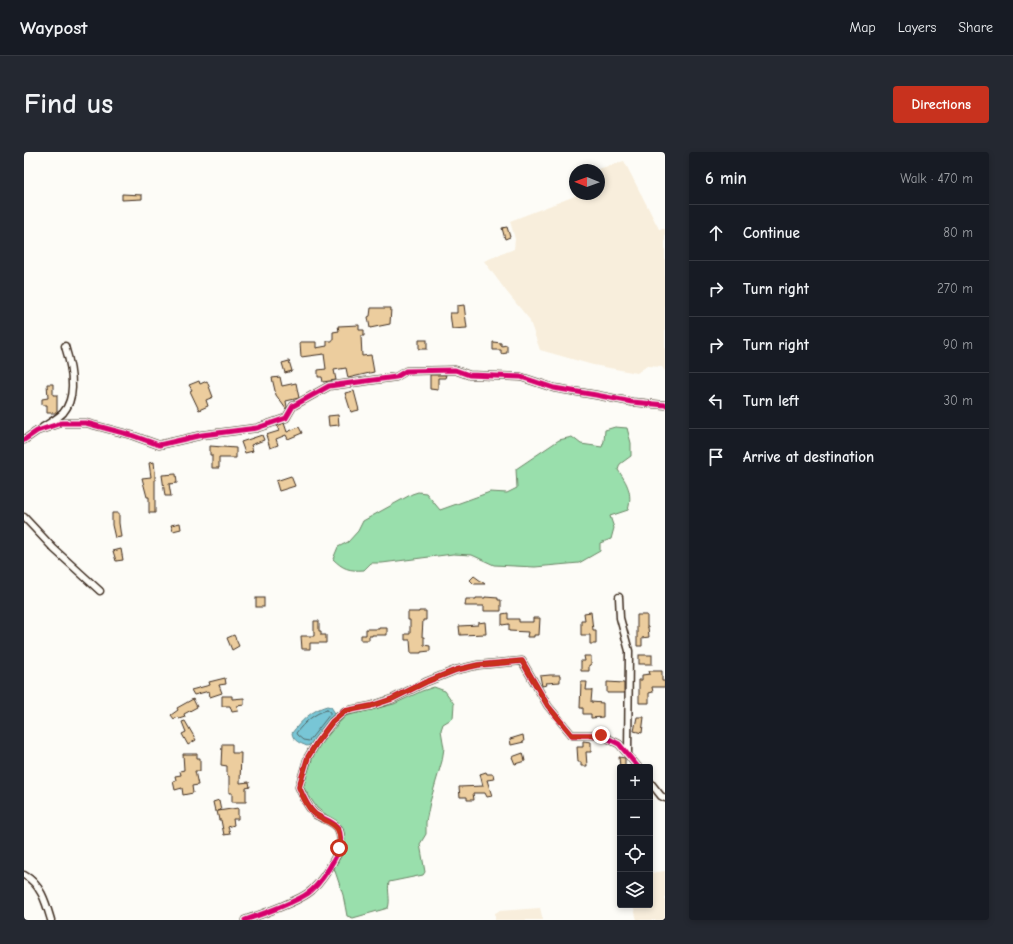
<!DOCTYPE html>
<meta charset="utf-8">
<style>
:root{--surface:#171b24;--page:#242831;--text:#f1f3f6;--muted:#9ea1a6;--line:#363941;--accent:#c8321e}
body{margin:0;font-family:"Comic Neue",sans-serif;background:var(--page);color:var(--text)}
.controls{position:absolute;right:12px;bottom:12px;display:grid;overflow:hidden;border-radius:4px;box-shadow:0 2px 6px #0003}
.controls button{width:36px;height:36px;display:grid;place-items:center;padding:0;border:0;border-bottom:1px solid var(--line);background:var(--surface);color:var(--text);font:20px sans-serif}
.compass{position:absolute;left:545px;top:12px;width:36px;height:36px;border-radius:50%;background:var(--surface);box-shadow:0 2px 6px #0003;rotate:271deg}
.stop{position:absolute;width:12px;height:12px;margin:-9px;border:3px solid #c8321e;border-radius:50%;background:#fff}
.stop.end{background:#c8321e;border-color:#fff;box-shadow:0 1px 4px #0008}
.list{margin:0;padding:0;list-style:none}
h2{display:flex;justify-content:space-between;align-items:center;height:52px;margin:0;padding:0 16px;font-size:17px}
h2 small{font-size:13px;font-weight:400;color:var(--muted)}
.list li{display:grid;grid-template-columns:26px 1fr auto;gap:12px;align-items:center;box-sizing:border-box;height:56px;padding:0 16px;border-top:1px solid var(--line)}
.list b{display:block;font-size:15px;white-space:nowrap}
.list em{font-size:13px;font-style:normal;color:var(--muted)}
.icon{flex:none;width:22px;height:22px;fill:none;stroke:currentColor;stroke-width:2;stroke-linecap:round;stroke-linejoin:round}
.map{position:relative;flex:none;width:641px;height:768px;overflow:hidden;border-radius:4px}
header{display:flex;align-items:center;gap:24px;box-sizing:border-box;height:56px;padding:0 20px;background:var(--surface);border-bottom:1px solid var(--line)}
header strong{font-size:19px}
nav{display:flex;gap:22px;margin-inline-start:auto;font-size:14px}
.intro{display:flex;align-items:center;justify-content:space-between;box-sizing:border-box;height:96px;padding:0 24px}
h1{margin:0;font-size:28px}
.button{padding:10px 18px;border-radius:4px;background:var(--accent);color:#fff;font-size:14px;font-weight:700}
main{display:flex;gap:24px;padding:0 24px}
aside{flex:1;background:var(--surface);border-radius:4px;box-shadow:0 2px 6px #0003}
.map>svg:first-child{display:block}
</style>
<header>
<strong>Waypost</strong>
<nav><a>Map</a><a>Layers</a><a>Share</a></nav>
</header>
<div class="intro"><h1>Find us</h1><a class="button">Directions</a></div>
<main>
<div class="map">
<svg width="641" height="768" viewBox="0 0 641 768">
<rect width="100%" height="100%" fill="#fdfcf7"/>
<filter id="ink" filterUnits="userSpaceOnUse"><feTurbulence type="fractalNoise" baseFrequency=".025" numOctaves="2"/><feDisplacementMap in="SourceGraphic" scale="8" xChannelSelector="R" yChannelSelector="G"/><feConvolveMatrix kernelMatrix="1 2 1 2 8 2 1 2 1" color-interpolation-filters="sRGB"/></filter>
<g filter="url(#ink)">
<g fill="#f8eedc">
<path d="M600 9 635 77H641V219L638 215 623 214 613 221 569 213 516 198 505 167 482 139 460 109 490 97 491 87 486 69 551 44 548 25 551 24V42H575V18H571Z"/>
<path d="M641 719V768H613L609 753H626V721Z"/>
<path d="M516 756 519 768H471V761L475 759Z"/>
</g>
<g fill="#99dfac" stroke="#6a8465">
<path d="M591 275 603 276 607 291V304L596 312 594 318C603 331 609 341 604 358L586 364 590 376 587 387 576 391V399L555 411 511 415 470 413 448 403 429 402 358 411H347L340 418C325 419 319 417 309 407L314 395 324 390 334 379 339 369 388 342 394 340 402 341 416 358 466 340 483 341 493 336 492 317 535 288 548 285 557 292 578 295 580 289 581 278Z"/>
<path d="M410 535 421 539 430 552 429 566 419 572 417 578 420 596 418 609 406 650 402 670V682L396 692 401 720 399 723 365 730C363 739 367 748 364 756L329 766 323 764 319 743 310 716 320 699 321 688 318 674 293 656 279 635 291 598 321 564 370 552 398 539Z"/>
</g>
<path fill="#78c6d6" stroke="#60888c" d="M303 554 307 555 311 561 288 592 283 594C276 591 269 589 268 581 277 569 288 558 303 554Z"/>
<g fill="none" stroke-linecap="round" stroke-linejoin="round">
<path stroke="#536868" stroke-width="1" d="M303 558 306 560V562L285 589 279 588 273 583 272 581C280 571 290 561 303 558Z"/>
</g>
<g fill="#eccd9e" stroke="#3b2a1e">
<path d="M98 42 118 43V47L98 48Z"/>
<path d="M483 75 486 85 481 87 478 76Z"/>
<path d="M440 153 443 176 428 177 426 161H433V154Z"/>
<path d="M347 156H367L366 172 346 176 344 165 346 164Z"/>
<path d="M335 173V178H340V184H337L338 204 347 203 350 220 324 226 322 216 310 218 312 228 299 230 298 225H294V218L302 217 300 202 277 205 276 190H292V196L303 194V189H309V180L315 179 314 174Z"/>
<rect x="395" y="188" width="8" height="9"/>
<path d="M469 190 477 191V194L483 193V201L477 202V198H469Z"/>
<path d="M265 209 268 219 261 221 258 211Z"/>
<path d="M406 223H422L421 226H414V238L406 237Z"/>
<path d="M256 225 258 234 272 231 275 246 262 249 263 255 262 257 252 243 248 226Z"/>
<path d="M175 229 176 232 183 229 189 245 182 248 184 254 175 258 166 239 168 238 165 233Z"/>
<path d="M23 232H29V243H33V260L32 261H23V253H18V247L24 246Z"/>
<path d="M330 239 335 258 327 260 321 241Z"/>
<path d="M314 263 315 273 305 274 304 264Z"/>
<path d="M260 271 263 280 275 275 278 281 264 287 262 283 252 287 254 293 246 296 242 283 255 279 253 274Z"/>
<path d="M238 283 240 288 227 293 229 299 221 301 217 290Z"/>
<path d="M186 294 212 296V306H195V316H188V303H186Z"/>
<path d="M130 310 131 320V361H125V345H123L118 326 127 325 125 311Z"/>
<path d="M152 322 153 331 145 332 147 344H141L138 323Z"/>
<path d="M267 324 271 334 255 339 252 329Z"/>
<path d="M88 361H95V371L97 385 91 386 88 373Z"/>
<path d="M156 371 157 377 149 379 147 373Z"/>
<path d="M97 397 99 408 92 409 89 399Z"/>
<path d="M450 424 461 432H450L446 428Z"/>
<path d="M461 445 474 446V448H477V459H460V454H441L442 447H452V446H461Z"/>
<rect x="232" y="446" width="8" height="9"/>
<path d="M395 459H402V468H399L398 485H400V493L406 494V499L397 500V501H387L386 488H381V482H386V468H384V460H395Z"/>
<path d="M567 460 569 478H572V492H566V483H557V468H561L560 461Z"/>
<path d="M484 461V467H495V470H509V466H516L515 483H510V485H503L504 480 485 479V472L478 473V462Z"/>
<path d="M613 463H623V475H624L625 485 618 486V494H613Z"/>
<path d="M290 469H295V479H297V483H302V491H286V497H278L277 484H290Z"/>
<path d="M461 470 462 482 436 483 435 474 454 473V471Z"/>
<path d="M355 476H363V483H348V484H345V488H337V483H342V477H355Z"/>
<path d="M210 483 215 494 208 498 203 486Z"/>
<rect x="615" y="503" width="13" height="9"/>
<path d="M560 504H567V513H565V519H557V509H561Z"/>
<path d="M625 519H638V529H641V535H628L629 540 625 541V551H615V528H618V523L626 522Z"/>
<path d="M526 523H536V530L522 531 523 533 518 534 516 524Z"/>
<path d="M201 526 202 532 195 533 198 541 186 545 185 539 170 543 167 538 186 533 185 530Z"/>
<path d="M557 530H563L562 538H568L567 550 579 551V565L567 566V562H559V556H556Z"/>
<path d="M583 530 600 531V541H583Z"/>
<path d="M198 544H208V547L220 546V553L213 554 214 559 208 560 206 554H198Z"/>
<path d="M169 547 173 555 160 562 161 565 155 567 154 565 150 567 147 563 154 558 153 556Z"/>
<path d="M613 565H620L618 581 610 579Z"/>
<path d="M161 569 172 588 164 593 158 582 162 580 158 570Z"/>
<path d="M499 583 500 590 487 593 486 587Z"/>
<path d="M559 589 567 590V600H562L563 614H557V610H554L553 595H559Z"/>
<path d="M198 592H208V601H217L216 631 225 630 226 635 222 636V650H208V641H205V624H203V614L197 613Z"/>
<path d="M499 601 501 609 491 612 488 605Z"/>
<path d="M159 602H173V606H176V619H171L174 633 168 634 169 641 159 643 158 636 151 638 149 629 152 628 151 624 157 623 156 619 160 618Z"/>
<path d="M595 605 601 606V615H596Z"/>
<path d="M462 620 463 622H469L470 627 463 628 468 644 463 645 461 641H449L450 648H443V645H436L435 635 459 634 456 622Z"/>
<path d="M195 648 197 658 194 659 214 656V667H209L210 673 204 675 206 682 200 683 197 668H195L193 659H191L189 650Z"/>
</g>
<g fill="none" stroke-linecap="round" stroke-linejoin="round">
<g stroke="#3b2a1e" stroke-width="9">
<g id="minor">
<path d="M19 275C25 271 34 266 39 261 54 244 47 213 41 194"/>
<path d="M0 288 13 279 37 271H62L107 283 135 293 178 283 233 276 262 266 269 254 305 234 372 225 382 219 431 218 445 223 497 225 530 236 572 243 608 250 641 253"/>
<path d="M0 365 30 397 76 439"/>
<path d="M595 445 596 466 605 499 604 601"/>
<path d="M626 630 637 644 641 646"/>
<path d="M0 723C17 732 22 751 27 768"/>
<path d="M221 768C236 763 278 748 288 738 298 729 305 717 311 706 316 698 319 685 314 676 308 668 298 667 291 662 285 657 278 642 275 635L284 605 293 590 308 570 321 559 347 554 368 547 402 530 432 518 454 513 498 509 524 554 548 583H577L595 592 614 615"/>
</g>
</g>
<use href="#minor" stroke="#fdfcf7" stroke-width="6"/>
<g stroke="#fdfcf7" stroke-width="8">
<g id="cycleway">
<path d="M0 288 13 279 37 271H62L107 283 135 293 178 283 233 276 262 266 269 254 305 234 372 225 382 219 431 218 445 223 497 225 530 236 572 243 608 250 641 253"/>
<path d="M221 768C236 763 278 748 288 738 298 729 305 717 311 706 316 698 319 685 314 676 308 668 298 667 291 662 285 657 278 642 275 635L284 605 293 590 308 570 321 559 347 554 368 547 402 530 432 518 454 513 498 509 524 554 548 583H577L595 592 614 615"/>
</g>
</g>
<use href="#cycleway" stroke="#d6006c" stroke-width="5"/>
</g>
</g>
<g fill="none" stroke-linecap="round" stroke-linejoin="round" filter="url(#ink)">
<path stroke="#c8321e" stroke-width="5" d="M315 696C319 671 307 674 291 662 284 657 278 643 275 635L284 605 293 590 308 570 321 559 347 554 368 547 402 530 432 518 454 513 498 509 524 554 548 583H577"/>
</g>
</svg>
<div class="controls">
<button>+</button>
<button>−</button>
<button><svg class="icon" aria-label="locate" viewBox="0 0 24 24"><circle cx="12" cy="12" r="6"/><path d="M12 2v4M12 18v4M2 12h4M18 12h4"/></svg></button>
<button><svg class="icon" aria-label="layers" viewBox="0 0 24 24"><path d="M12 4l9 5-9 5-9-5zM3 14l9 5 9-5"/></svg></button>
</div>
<svg class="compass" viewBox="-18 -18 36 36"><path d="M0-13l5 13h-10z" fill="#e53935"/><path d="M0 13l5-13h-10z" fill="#9ea1a6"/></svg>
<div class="stop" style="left:315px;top:696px"></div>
<div class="stop end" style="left:577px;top:583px"></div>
</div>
<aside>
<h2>6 min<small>Walk · 470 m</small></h2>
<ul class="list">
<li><svg class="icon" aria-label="ahead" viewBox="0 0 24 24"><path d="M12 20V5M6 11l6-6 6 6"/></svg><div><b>Continue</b></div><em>80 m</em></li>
<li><svg class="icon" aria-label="right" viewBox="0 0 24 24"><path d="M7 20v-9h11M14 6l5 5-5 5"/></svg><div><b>Turn right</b></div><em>270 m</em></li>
<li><svg class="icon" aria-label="right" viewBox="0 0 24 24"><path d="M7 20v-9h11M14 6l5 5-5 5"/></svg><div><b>Turn right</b></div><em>90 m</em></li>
<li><svg class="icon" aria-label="left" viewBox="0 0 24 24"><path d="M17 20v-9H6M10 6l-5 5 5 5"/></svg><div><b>Turn left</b></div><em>30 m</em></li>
<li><svg class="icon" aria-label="arrive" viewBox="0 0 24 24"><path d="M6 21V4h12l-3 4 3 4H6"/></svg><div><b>Arrive at destination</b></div></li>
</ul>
</aside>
</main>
